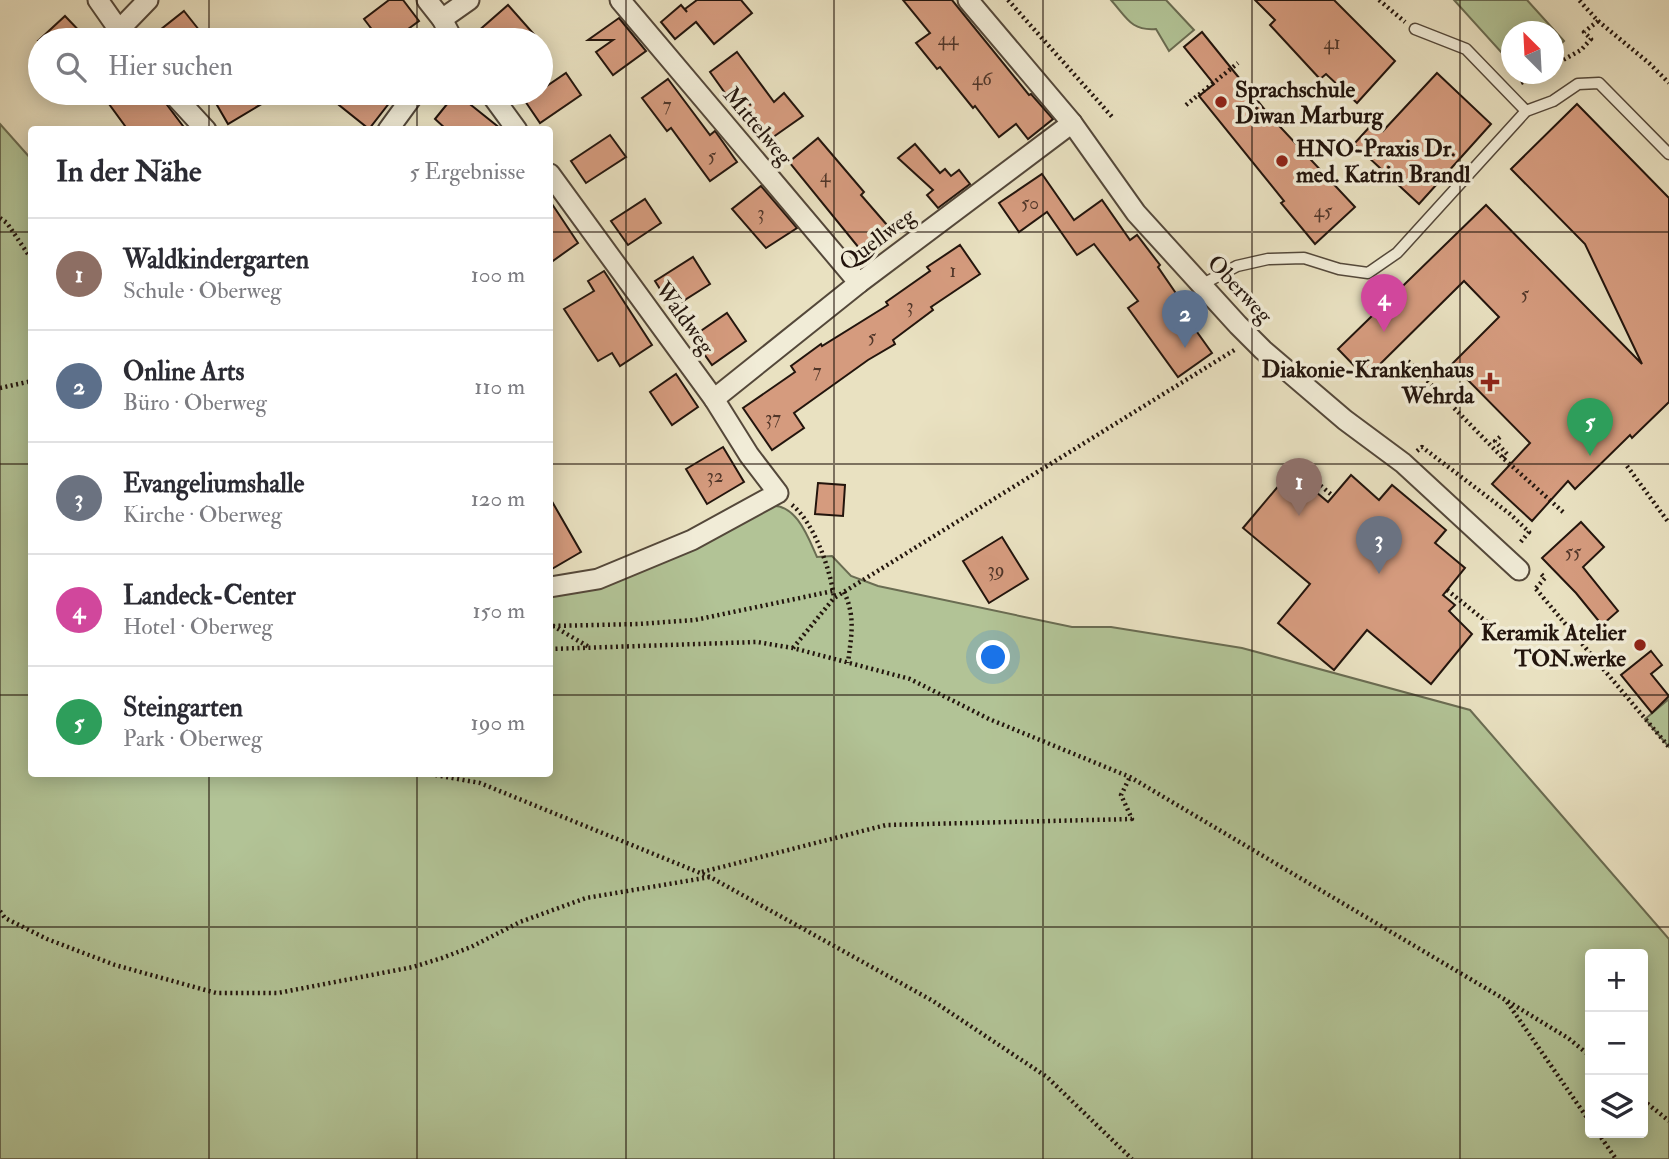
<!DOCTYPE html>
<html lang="de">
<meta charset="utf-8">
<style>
:root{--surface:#fff;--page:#f2f2f3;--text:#2b2b33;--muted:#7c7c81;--line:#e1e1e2;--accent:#b45309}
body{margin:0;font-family:"IM FELL Double Pica",serif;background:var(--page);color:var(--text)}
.controls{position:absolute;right:21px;bottom:21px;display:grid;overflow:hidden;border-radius:7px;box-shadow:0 4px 18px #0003}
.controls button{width:63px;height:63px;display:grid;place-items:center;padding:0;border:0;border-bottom:2px solid var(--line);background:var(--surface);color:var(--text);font:35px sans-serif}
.compass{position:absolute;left:1501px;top:21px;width:63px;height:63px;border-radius:50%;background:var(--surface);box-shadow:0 4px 18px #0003;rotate:336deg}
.you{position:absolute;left:994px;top:658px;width:24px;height:24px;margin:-18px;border:5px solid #fff;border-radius:50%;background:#1a73e8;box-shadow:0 0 0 10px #1a73e833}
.badge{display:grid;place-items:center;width:46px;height:46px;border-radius:50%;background:var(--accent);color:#fff;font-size:23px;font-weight:700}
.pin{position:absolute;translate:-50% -58px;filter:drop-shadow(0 2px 4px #0008)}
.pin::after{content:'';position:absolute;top:37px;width:24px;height:21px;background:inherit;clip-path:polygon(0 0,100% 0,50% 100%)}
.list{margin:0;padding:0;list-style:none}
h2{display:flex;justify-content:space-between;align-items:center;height:91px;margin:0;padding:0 28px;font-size:30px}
h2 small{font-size:23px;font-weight:400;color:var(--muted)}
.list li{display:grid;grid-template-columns:46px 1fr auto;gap:21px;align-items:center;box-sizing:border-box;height:112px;padding:0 28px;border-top:2px solid var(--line)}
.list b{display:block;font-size:26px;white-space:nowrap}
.list p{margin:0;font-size:23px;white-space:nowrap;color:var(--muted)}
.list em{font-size:23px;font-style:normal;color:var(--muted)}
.icon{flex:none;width:38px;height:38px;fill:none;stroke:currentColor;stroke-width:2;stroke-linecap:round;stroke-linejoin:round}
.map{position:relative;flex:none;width:1669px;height:1159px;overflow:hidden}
.search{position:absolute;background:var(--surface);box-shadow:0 4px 18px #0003;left:28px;top:28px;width:525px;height:77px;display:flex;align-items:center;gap:18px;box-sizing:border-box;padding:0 24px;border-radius:38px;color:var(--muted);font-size:26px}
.panel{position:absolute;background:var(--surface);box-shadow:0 4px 18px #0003;left:28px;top:126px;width:525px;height:651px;border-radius:7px}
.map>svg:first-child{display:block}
</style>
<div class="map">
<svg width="1669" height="1159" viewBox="0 0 1669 1159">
<rect width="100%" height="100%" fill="#e9e1c1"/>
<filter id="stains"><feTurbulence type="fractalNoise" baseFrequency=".00286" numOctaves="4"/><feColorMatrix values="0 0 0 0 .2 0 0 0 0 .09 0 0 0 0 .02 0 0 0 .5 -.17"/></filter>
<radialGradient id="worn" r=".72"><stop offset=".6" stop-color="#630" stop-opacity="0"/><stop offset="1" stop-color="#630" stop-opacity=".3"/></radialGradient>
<g fill="#b2c396" stroke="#6a6c52" stroke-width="2" fill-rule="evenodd">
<path d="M1111 0H1166L1194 30 1169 51 1156 29C1131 31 1127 18 1111 0Z"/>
<path d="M1454 0H1527L1564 41 1554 51V32H1512L1511 63Z"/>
<path d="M0 124 32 160V774H550V592L770 506C796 503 808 537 817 557L832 556 851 576 878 586 1072 627H1111L1242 648 1470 710 1669 939V1159H0ZM1590 954H1643V1133H1590Z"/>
<path d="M1669 699V747L1645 719Z"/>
</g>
<g fill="#d59b7e" stroke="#23150d" stroke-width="2">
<path d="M389 0H403L419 21 393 40H380L364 19Z"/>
<path d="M697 0H741L752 13 714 44 696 22 675 39 661 22 681 5 687 12 685 9Z"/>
<path d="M903 0H952L1029 95 1031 94 1053 119 1028 139 1016 124 999 137 975 106 973 108 940 67 937 69 916 43 930 33Z"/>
<path d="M1255 0H1334L1395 61 1357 103 1326 74 1320 79 1270 25 1275 20Z"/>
<path d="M508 5 539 40H468Z"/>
<path d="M184 11 207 40H168L160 30Z"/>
<path d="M65 16 88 40H39Z"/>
<path d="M619 18 646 51 613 75 596 52 613 40H588Z"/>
<path d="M1202 32 1269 115 1355 207 1315 244 1281 203 1284 201 1199 96 1214 84 1184 47Z"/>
<path d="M737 52 774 102 784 93 803 116 769 140 734 97 730 100 710 72Z"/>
<path d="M566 73 581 95 540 123 525 101 541 93V90Z"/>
<path d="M1437 73 1491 124 1419 204 1354 144 1374 122 1383 131Z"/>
<path d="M668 79 710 135 715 131 737 162 710 181 671 128 667 131 642 98Z"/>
<path d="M101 93H158L186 130H128Z"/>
<path d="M210 93H280L228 124Z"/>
<path d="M349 93H397L369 129 339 105Z"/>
<path d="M456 93 501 129V130H447L435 119Z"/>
<path d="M1577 104 1669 198V402L1632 438 1630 435 1575 489 1568 481 1532 521 1492 484 1530 443 1452 364 1499 317 1464 281 1366 378 1338 349 1486 205 1642 364 1585 244 1511 169Z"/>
<path d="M610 135 626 157 586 183 571 161Z"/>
<path d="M818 138 864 192 861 195 887 225 859 248 789 162Z"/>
<path d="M915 144 940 173 945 169 951 176 959 170 970 184 938 208 927 195 933 190 898 158Z"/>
<path d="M1042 174 1074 220 1102 200 1130 240 1137 235 1160 265 1158 267 1186 308 1182 311 1212 353 1178 377 1128 308 1138 301 1094 244 1077 255 1047 212 1019 232 999 203Z"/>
<path d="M761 186 797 228 766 248 732 209Z"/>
<path d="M645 199 661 223 628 245 611 221Z"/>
<path d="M550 201 578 243 550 263Z"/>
<path d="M960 245 980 274 931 307 933 310 893 340 895 344 868 360 794 413 804 428 772 450 743 408 795 372 791 366 821 344 822 346 888 305 886 302 930 271 927 267Z"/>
<path d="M693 257 710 284 672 308 655 281Z"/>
<path d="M604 271 652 345 620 366 612 353 598 361 564 309 594 291 588 281Z"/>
<path d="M727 313 746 341 712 365 692 337Z"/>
<path d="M676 374 698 407 672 425 650 392Z"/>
<path d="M723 447 744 482 707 504 686 469Z"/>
<path d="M1291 471 1328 502 1351 475 1379 500 1392 485 1446 530 1435 543 1465 568 1443 595 1455 605 1449 611 1472 634 1431 684 1367 630 1334 670 1278 623 1310 584 1243 528Z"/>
<path d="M818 483 845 485 843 516 815 514Z"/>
<path d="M550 498 581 552 550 570Z"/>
<path d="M1581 522 1604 547 1583 567 1618 611 1602 625 1576 593 1542 558Z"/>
<path d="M1002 537 1028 579 989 603 963 561Z"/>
<path d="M1651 651 1662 665 1651 674 1669 696 1652 713 1621 675Z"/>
</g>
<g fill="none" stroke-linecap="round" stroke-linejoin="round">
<g stroke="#54483a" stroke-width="13">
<g id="service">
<path d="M1415 29 1466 49 1526 111"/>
<path d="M1201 285 1237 266 1268 259 1304 258 1339 269 1368 273 1397 253 1526 111 1553 101 1578 84 1599 83 1669 154"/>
</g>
</g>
<g stroke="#54483a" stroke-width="23">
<g id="minor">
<path d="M98 0 126 40"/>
<path d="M427 0 442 19 453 40"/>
<path d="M620 0 859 283"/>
<path d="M968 0 1072 123 1136 213 1238 325 1263 350 1345 420 1403 463 1519 570"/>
<path d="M442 19 469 0"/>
<path d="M118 31 148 0"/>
<path d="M172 93 206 130"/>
<path d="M490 93 517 130"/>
<path d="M388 130 415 93"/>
<path d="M550 174 714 399 749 455 778 493 692 540 598 579 550 587"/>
<path d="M714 399 859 283 1072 123"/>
</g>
</g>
<g stroke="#23150d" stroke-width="4.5" stroke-dasharray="2 3.5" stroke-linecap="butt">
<path d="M1008 0 1114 119"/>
<path d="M1379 0 1405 22"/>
<path d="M1598 21 1649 63 1669 83"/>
<path d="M1554 65 1581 50 1591 39 1584 32 1598 21 1579 0"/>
<path d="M1521 83 1539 74"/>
<path d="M1186 105 1238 63"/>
<path d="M0 218 7 223 32 260"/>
<path d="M1408 361 1503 458 1563 512"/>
<path d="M0 388 32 381"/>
<path d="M1500 437 1495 441 1507 454 1503 458"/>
<path d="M1417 451 1422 447 1510 514 1529 532 1519 544"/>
<path d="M1627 466 1669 523"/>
<path d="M1308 475 1333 496"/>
<path d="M792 505C814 522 831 571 834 598"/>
<path d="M1536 588 1545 578 1539 572"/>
<path d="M1536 589 1669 747"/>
<path d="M1447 590 1493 627"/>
<path d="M844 592C856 617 851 637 848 663"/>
<path d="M550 621 553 626 589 647"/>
<path d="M553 626 638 624 695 620 833 591"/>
<path d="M793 648 834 598 1236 349"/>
<path d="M550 649 757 642 793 648 910 679 989 719 1130 777 1504 999 1568 1038 1590 1056"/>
<path d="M430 774 480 783 710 877 933 1001 1047 1077 1132 1159"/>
<path d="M702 872 886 825 1132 819 1121 795 1130 777"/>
<path d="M0 911 5 918 47 939 115 965 216 993H278L413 967 442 958 471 947 520 922 586 898 710 877"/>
<path d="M1507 1002 1590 1122"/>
<path d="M1643 1100 1669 1121"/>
<path d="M1598 1133 1616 1159"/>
</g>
<use href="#service" stroke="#f1ecd7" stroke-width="10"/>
<use href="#minor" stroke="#f1ecd7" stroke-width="19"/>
</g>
<path fill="none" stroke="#23150d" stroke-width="2" stroke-opacity="0.55" d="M209 0V40M417 0V40M626 0V1159M834 0V1159M1043 0V1159M1252 0V1159M1460 0V1159M209 93V130M417 93V130M0 232H32M550 232H1669M0 464H32M550 464H1669M0 695H32M550 695H1669M209 774V1159M417 774V1159M0 927H1669"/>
<g fill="#8f2418" stroke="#f1ecd7" stroke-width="2.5">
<circle cx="1221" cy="102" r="7"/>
<circle cx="1282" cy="161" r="7"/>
<path d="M1486.5 371.5h7v7h7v7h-7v7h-7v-7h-7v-7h7z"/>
<circle cx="1640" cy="645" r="7"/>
</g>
<g text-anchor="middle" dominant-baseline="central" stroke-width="7" stroke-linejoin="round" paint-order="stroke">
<g font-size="19" fill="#503629">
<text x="948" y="39">44</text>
<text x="1332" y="43">41</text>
<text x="982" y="79">46</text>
<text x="667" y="105">7</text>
<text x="712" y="156">5</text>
<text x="825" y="176">4</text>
<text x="1030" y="203">50</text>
<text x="1323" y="211">45</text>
<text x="761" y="213">3</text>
<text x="953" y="271">1</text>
<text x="1525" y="294">5</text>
<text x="910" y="306">3</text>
<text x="872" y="337">5</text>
<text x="817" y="371">7</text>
<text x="773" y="418">37</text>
<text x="715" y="476">32</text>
<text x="1573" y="552">55</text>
<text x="996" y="570">39</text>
</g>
<g font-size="23" font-weight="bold" fill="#23150d" stroke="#f1ecd7" text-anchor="start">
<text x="1235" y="89">Sprachschule<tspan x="1235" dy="26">Diwan Marburg</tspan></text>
<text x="1296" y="148">HNO-Praxis Dr.<tspan x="1296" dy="26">med. Katrin Brandl</tspan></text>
<text x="1474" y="369" text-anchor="end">Diakonie-Krankenhaus<tspan x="1474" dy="26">Wehrda</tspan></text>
<text x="1626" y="632" text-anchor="end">Keramik Atelier<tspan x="1626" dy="26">TON.werke</tspan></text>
</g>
<g font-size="23" fill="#23150d" stroke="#f1ecd7">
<text transform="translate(758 126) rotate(50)">Mittelweg</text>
<text transform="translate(877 239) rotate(-37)">Quellweg</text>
<text transform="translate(1240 289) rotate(47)">Oberweg</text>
<text transform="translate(685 318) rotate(54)">Waldweg</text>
</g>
</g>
<rect width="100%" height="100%" filter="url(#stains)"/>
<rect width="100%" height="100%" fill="url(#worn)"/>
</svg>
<div class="controls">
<button>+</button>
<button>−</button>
<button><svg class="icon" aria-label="layers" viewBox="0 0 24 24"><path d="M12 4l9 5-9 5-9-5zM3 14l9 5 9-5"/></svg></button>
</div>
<svg class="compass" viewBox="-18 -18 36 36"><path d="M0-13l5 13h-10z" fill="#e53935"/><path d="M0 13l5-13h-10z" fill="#7c7c81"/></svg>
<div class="you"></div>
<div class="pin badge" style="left:1299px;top:516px;background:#8d6e63">1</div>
<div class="pin badge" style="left:1185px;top:348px;background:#5c6f8a">2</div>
<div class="pin badge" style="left:1379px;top:574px;background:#6b7280">3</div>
<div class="pin badge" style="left:1384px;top:332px;background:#d1479c">4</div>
<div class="pin badge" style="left:1590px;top:456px;background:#2e9e5b">5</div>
<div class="search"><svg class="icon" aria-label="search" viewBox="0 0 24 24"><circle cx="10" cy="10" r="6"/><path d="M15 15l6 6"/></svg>Hier suchen</div>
<section class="panel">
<h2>In der Nähe<small>5 Ergebnisse</small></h2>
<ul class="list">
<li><span class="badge" style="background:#8d6e63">1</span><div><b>Waldkindergarten</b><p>Schule · Oberweg</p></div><em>100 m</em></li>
<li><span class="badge" style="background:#5c6f8a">2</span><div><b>Online Arts</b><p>Büro · Oberweg</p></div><em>110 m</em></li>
<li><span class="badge" style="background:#6b7280">3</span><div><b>Evangeliumshalle</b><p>Kirche · Oberweg</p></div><em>120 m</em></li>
<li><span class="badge" style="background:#d1479c">4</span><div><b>Landeck-Center</b><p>Hotel · Oberweg</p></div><em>150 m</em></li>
<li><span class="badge" style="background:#2e9e5b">5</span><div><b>Steingarten</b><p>Park · Oberweg</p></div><em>190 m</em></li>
</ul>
</section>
</div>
